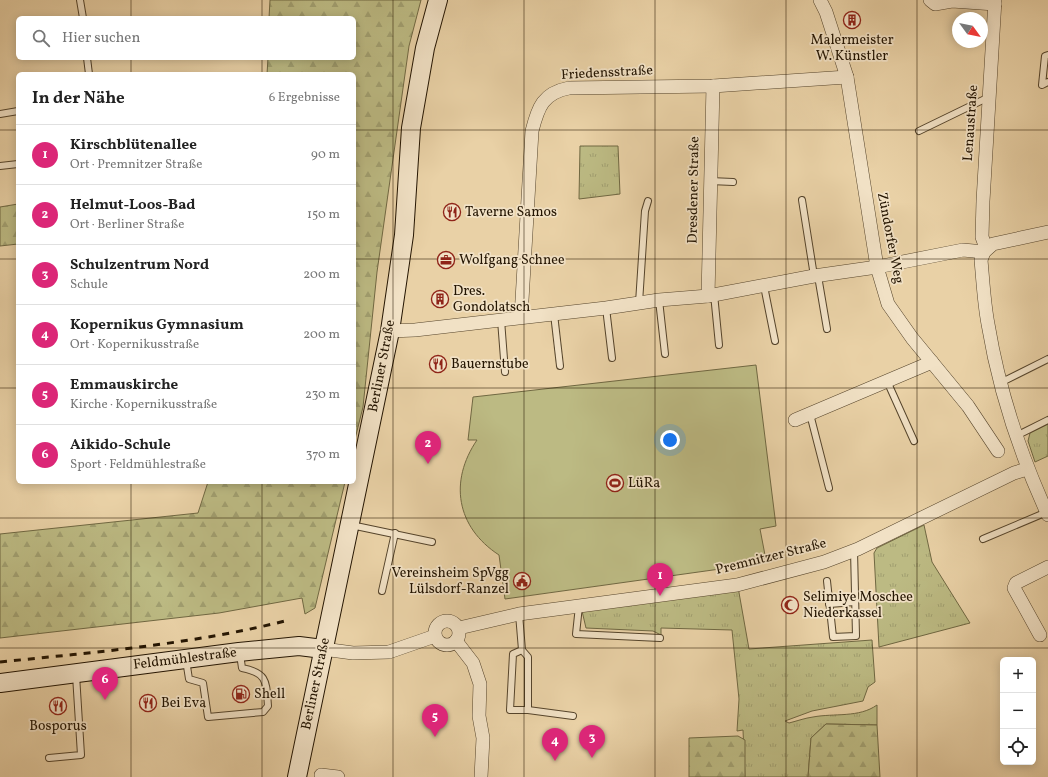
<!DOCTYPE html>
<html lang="de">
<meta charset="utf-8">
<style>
:root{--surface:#fff;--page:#f2f2f2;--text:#222;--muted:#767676;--line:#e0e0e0;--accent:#db2777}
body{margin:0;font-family:Vollkorn,serif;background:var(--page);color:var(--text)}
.controls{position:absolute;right:12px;bottom:12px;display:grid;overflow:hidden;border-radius:6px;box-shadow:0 2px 10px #0003}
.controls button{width:36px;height:36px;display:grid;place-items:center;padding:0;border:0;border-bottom:1px solid var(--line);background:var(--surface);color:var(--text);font:20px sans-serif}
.compass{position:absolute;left:952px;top:12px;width:36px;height:36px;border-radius:50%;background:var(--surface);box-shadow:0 2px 10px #0003;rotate:123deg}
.you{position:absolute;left:670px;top:440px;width:14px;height:14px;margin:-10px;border:3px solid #fff;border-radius:50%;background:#1a73e8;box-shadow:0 0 0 6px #1a73e833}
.badge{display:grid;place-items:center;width:26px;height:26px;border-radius:50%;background:var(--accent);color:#fff;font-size:13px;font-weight:700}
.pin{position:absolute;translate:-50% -33px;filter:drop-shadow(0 1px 2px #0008)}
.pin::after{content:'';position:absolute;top:21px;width:14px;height:12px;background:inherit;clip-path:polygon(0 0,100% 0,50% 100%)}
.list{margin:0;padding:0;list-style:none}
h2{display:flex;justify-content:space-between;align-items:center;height:52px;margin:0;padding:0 16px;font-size:17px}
h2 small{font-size:13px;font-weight:400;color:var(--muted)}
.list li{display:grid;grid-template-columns:26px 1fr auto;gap:12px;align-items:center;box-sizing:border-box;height:60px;padding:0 16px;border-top:1px solid var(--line)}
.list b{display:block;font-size:15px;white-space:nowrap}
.list p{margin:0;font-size:13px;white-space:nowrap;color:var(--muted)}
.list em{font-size:13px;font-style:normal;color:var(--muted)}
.icon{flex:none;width:22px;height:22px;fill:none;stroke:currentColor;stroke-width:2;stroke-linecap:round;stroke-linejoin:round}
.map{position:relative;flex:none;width:1048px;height:777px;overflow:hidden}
.search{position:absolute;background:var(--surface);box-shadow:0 2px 10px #0003;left:16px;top:16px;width:340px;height:44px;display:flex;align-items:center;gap:10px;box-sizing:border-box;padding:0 14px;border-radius:6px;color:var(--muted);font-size:15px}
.panel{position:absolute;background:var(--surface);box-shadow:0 2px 10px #0003;left:16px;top:72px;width:340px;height:412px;border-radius:6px}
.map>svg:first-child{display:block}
</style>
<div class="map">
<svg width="1048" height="777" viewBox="0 0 1048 777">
<defs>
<pattern id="grass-tufts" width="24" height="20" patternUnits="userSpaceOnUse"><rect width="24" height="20" fill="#bcba83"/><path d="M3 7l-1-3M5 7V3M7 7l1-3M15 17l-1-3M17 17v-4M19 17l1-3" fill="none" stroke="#a19f70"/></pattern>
<pattern id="forest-firs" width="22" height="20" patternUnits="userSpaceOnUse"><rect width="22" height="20" fill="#bcba83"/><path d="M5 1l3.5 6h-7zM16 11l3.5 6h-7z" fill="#a19f70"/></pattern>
</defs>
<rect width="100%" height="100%" fill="#e9d1a6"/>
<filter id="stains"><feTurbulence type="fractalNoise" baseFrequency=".005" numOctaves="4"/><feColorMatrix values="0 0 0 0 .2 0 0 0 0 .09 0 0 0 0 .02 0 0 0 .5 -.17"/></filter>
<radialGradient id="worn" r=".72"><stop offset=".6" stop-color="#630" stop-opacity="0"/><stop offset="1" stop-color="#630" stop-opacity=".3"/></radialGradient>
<g fill="url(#grass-tufts)" stroke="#706842">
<path d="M580 146H618L620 194 579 199Z"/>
<path d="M1048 424V456L1035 462 1028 441 1030 433Z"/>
<path d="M924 525 932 562 970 623 879 647 874 553 877 548Z"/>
<path d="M738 587 749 649 872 640 875 682 868 687 863 701 812 711 785 721 789 723C797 721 805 718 813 717 834 713 859 718 877 705V725L826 724 811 738 808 777H745L743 730 737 731 739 699 732 630 661 628V635L653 631 586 628 582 611Z"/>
</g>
<g fill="url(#forest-firs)" stroke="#706842">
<path d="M270 0H421L409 46 377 272 363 407 354 443V74H267L268 58H354V18H269Z"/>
<path d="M18 204V244L0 246V207Z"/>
<path d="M208 482H345L315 608 305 614 302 598 219 613 0 638V534L198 513Z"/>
<path d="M826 724 877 725 880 777H808L811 738Z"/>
<path d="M738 736 745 740V777H689V738Z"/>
</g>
<path fill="#bcba83" stroke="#706842" d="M756 365 776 526 760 529 765 555 763 563 505 599 499 555C456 527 449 481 477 440H468L473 397Z"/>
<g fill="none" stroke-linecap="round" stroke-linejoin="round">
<g stroke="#55442b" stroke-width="8">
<g id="lane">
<path d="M80 0 83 18"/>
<path d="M1048 55 1045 56 1042 85 1048 82"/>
<path d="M87 58 89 74"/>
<path d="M0 114 18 111"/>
<path d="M919 131 989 97"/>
<path d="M0 166 18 164"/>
<path d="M710 181 733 182"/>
<path d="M802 200 814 276"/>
<path d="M818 276 827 329"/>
<path d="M764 286 775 341"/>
<path d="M714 294 719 345"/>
<path d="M659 300 665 354"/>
<path d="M639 303 645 211 648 201"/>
<path d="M606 308 612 358"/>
<path d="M554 314 560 366"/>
<path d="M501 320 505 372"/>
<path d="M887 381 914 441"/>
<path d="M1000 383 1048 359"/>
<path d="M810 414 829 488"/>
<path d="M1016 436 1048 420"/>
<path d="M351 525 432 542"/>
<path d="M983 539 1047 512"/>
<path d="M827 581 833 637 856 636 854 550"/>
<path d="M382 591 395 533"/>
<path d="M829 604 855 602"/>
<path d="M579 606 576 634 660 638"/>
<path d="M519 614 522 650 513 654 510 710H528V657L522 650"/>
<path d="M186 660 189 679 203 683 208 717 263 712 268 706C266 682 268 673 242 668L240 654"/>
<path d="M528 710 573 716"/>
<path d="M49 758 81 755 76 675"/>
</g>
</g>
<g stroke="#55442b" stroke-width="14">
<g id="street">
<path d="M820 0 826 12 847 77 877 267 888 304 912 338 968 406 998 451"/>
<path d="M930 0 935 4 952 1 995 4"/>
<path d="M1048 232 993 244 984 252 981 260C983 281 984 303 988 324 999 391 1020 454 1048 515"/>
<path d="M986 248 982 237 983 201 995 0"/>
<path d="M708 296 713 86"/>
<path d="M521 317 532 131C538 107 543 93 569 88L713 86 847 77"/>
<path d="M390 331 415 330 606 308 659 300 708 296 814 276 877 267 963 250 984 252"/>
<path d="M795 420 932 362"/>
<circle cx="447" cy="633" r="12"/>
<path d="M459 628 519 614 737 585 824 562 858 549 1014 473 1027 469"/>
<path d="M1040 635 1014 588 1016 583 1048 567"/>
<path d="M456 641 473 663 480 684 479 716 483 738 481 777"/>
<path d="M323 649 353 653 389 652 435 636"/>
<path d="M321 775 338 777"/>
</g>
</g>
<g stroke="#241502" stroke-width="20">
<g id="secondary">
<path d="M0 683 239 652 299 646 323 649"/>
<path d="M297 777 390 331 404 235 411 128 425 48 438 0"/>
</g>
</g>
<use href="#lane" stroke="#f1e1c5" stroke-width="6"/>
<use href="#street" stroke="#f1e1c5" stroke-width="13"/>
<use href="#secondary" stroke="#f1e1c5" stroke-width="18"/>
<path stroke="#241502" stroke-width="3" stroke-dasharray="7 7" stroke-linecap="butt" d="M0 662C97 652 195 644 289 620"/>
</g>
<path fill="none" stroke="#241502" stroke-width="1" stroke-opacity="0.55" d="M131 0V18M262 0V18M393 0V777M524 0V777M655 0V777M786 0V777M917 0V777M131 58V74M262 58V74M0 130H18M354 130H1048M0 259H18M354 259H1048M0 388H18M354 388H1048M131 482V777M262 482V777M0 518H1048M0 648H1048"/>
<defs>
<g id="building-ring" transform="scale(0.9)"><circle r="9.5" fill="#f1e1c5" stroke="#8f2418" stroke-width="1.5"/><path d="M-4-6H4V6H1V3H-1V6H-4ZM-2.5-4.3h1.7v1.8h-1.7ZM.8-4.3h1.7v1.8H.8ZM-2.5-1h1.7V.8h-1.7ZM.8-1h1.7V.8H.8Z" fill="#8f2418"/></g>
<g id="restaurant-ring" transform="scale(0.9)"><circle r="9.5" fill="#f1e1c5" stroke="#8f2418" stroke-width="1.5"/><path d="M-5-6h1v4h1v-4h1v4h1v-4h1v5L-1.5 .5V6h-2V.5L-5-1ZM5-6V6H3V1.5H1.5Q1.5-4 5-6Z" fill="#8f2418"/></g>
<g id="office-ring" transform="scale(0.9)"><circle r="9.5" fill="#f1e1c5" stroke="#8f2418" stroke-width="1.5"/><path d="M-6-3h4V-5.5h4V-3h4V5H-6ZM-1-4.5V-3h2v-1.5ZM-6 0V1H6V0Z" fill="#8f2418"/></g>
<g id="stadium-ring" transform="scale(0.9)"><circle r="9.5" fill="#f1e1c5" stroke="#8f2418" stroke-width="1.5"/><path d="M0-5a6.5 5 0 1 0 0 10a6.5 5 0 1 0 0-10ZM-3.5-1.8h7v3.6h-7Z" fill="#8f2418"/></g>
<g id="civic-ring" transform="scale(0.9)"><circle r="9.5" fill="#f1e1c5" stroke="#8f2418" stroke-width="1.5"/><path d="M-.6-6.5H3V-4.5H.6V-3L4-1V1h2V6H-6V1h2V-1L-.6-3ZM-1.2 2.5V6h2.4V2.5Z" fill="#8f2418"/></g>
<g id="mosque-ring" transform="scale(0.9)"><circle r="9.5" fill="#f1e1c5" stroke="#8f2418" stroke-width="1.5"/><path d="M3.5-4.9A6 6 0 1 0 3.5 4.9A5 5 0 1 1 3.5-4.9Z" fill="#8f2418"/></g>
<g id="fuel-ring" transform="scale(0.9)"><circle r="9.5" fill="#f1e1c5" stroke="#8f2418" stroke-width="1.5"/><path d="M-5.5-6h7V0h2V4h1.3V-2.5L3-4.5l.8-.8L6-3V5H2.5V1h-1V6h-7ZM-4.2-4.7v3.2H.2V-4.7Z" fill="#8f2418"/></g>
</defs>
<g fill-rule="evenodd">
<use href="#building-ring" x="852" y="20"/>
<use href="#restaurant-ring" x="452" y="212"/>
<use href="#office-ring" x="446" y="260"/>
<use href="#building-ring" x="440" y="299"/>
<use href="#restaurant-ring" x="438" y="364"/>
<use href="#stadium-ring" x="615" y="483"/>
<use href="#civic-ring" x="522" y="581"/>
<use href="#mosque-ring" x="790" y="605"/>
<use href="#fuel-ring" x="241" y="694"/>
<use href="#restaurant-ring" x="148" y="703"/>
<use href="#restaurant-ring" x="58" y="706"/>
</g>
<g text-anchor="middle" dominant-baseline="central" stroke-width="3.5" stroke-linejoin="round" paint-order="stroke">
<g font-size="14" fill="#241502" stroke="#f1e1c5" text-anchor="start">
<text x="852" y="40" text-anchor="middle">Malermeister<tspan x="852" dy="16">W. Künstler</tspan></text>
<text x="465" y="212">Taverne Samos</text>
<text x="459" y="260">Wolfgang Schnee</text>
<text x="453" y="291">Dres.<tspan x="453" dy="16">Gondolatsch</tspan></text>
<text x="451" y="364">Bauernstube</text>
<text x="628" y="483">LüRa</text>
<text x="509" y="573" text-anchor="end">Vereinsheim SpVgg<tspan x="509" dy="16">Lülsdorf-Ranzel</tspan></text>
<text x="803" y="597">Selimiye Moschee<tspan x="803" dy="16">Niederkassel</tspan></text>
<text x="254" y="694">Shell</text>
<text x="161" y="703">Bei Eva</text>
<text x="58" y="726" text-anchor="middle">Bosporus</text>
</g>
<g font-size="14" fill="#241502" stroke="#f1e1c5">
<text transform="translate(607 73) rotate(-3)">Friedensstraße</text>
<text transform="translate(971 123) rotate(-86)">Lenaustraße</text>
<text transform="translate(694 190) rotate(-89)">Dresdener Straße</text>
<text transform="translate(890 238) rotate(79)">Zündorfer Weg</text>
<text transform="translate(382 366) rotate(-79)">Berliner Straße</text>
<text transform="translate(771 557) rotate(-14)">Premnitzer Straße</text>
<text transform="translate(185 659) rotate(-7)">Feldmühlestraße</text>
<text transform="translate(316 684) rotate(-78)">Berliner Straße</text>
</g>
</g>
<rect width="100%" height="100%" filter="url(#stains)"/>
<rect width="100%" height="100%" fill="url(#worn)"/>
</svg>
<div class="controls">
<button>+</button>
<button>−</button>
<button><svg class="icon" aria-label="locate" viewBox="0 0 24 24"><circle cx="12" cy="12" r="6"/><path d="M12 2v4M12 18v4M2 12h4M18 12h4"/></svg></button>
</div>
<svg class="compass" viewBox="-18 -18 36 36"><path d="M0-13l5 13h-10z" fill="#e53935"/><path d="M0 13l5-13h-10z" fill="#767676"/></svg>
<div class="you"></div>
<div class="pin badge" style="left:660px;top:596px">1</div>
<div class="pin badge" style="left:428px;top:464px">2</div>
<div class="pin badge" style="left:592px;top:758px">3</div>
<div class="pin badge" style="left:555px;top:761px">4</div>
<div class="pin badge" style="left:435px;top:737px">5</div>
<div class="pin badge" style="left:105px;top:700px">6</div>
<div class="search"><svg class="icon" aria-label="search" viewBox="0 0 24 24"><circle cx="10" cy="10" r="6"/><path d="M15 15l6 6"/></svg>Hier suchen</div>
<section class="panel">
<h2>In der Nähe<small>6 Ergebnisse</small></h2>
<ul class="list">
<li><span class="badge">1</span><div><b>Kirschblütenallee</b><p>Ort · Premnitzer Straße</p></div><em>90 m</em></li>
<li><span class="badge">2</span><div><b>Helmut-Loos-Bad</b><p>Ort · Berliner Straße</p></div><em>150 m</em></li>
<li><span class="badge">3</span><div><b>Schulzentrum Nord</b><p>Schule</p></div><em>200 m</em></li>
<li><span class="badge">4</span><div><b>Kopernikus Gymnasium</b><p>Ort · Kopernikusstraße</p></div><em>200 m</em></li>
<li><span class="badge">5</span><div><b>Emmauskirche</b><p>Kirche · Kopernikusstraße</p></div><em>230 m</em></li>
<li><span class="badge">6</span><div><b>Aikido-Schule</b><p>Sport · Feldmühlestraße</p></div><em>370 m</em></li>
</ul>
</section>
</div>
